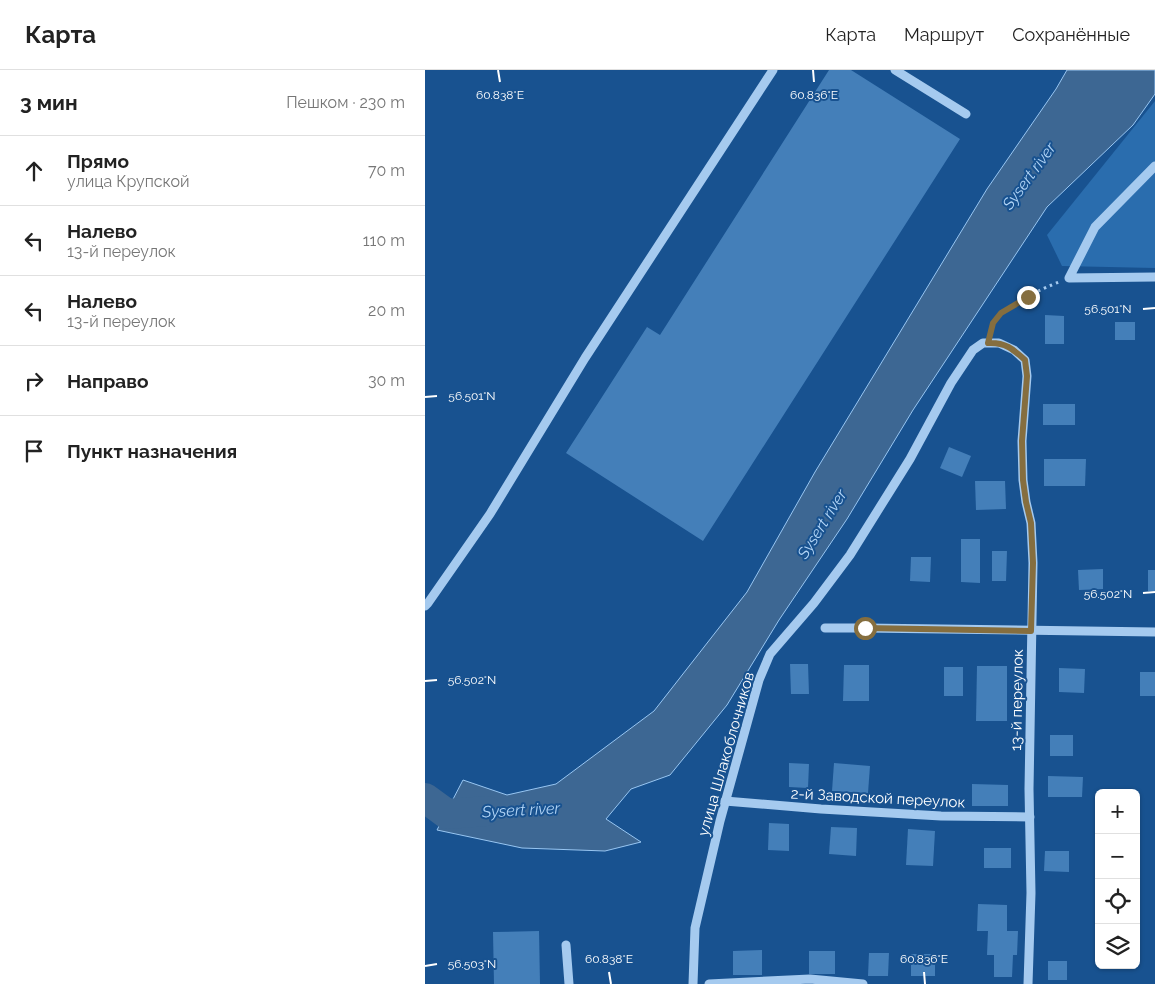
<!DOCTYPE html>
<html lang="ru">
<meta charset="utf-8">
<style>
:root{--surface:#fff;--page:#f2f2f2;--text:#222;--muted:#767676;--line:#e0e0e0}
body{margin:0;font-family:Raleway,sans-serif;background:var(--page);color:var(--text)}
.controls{position:absolute;right:15px;bottom:15px;display:grid;overflow:hidden;border-radius:8px;box-shadow:0 1px 4px #0004}
.controls button{width:45px;height:45px;display:grid;place-items:center;padding:0;border:0;border-bottom:1px solid var(--line);background:var(--surface);color:var(--text);font:25px sans-serif}
.stop{position:absolute;width:15px;height:15px;margin:-11px;border:4px solid #856e3f;border-radius:50%;background:#fff}
.stop.end{background:#856e3f;border-color:#fff;box-shadow:0 1px 5px #0008}
.list{margin:0;padding:0;list-style:none}
h2{display:flex;justify-content:space-between;align-items:center;height:65px;margin:0;padding:0 20px;font-size:21px}
h2 small{font-size:16px;font-weight:400;color:var(--muted)}
.list li{display:grid;grid-template-columns:32px 1fr auto;gap:15px;align-items:center;box-sizing:border-box;height:70px;padding:0 20px;border-top:1px solid var(--line)}
.list b{display:block;font-size:19px;white-space:nowrap}
.list p{margin:0;font-size:16px;white-space:nowrap;color:var(--muted)}
.list em{font-size:16px;font-style:normal;color:var(--muted)}
.icon{flex:none;width:28px;height:28px;fill:none;stroke:currentColor;stroke-width:2;stroke-linecap:round;stroke-linejoin:round}
.map{position:relative;flex:none;width:730px;height:914px;overflow:hidden}
header{display:flex;align-items:center;gap:30px;box-sizing:border-box;height:70px;padding:0 25px;background:var(--surface);border-bottom:1px solid var(--line)}
header strong{font-size:24px}
nav{display:flex;gap:28px;margin-inline-start:auto;font-size:18px}
main{display:flex}
aside{flex:1;background:var(--surface)}
.map>svg:first-child{display:block}
</style>
<header>
<strong>Карта</strong>
<nav><a>Карта</a><a>Маршрут</a><a>Сохранённые</a></nav>
</header>
<main>
<aside>
<h2>3 мин<small>Пешком · 230 m</small></h2>
<ul class="list">
<li><svg class="icon" aria-label="ahead" viewBox="0 0 24 24"><path d="M12 20V5M6 11l6-6 6 6"/></svg><div><b>Прямо</b><p>улица Крупской</p></div><em>70 m</em></li>
<li><svg class="icon" aria-label="left" viewBox="0 0 24 24"><path d="M17 20v-9H6M10 6l-5 5 5 5"/></svg><div><b>Налево</b><p>13-й переулок</p></div><em>110 m</em></li>
<li><svg class="icon" aria-label="left" viewBox="0 0 24 24"><path d="M17 20v-9H6M10 6l-5 5 5 5"/></svg><div><b>Налево</b><p>13-й переулок</p></div><em>20 m</em></li>
<li><svg class="icon" aria-label="right" viewBox="0 0 24 24"><path d="M7 20v-9h11M14 6l5 5-5 5"/></svg><div><b>Направо</b></div><em>30 m</em></li>
<li><svg class="icon" aria-label="arrive" viewBox="0 0 24 24"><path d="M6 21V4h12l-3 4 3 4H6"/></svg><div><b>Пункт назначения</b></div></li>
</ul>
</aside>
<div class="map">
<svg width="730" height="914" viewBox="0 0 730 914">
<rect width="100%" height="100%" fill="#185290"/>
<path fill="#2a6dae" d="M730 31V198L637 196 622 165Z"/>
<path fill="#3d6793" stroke="#98c6f2" d="M642 0H730V24L708 55 622 137 488 340 422 449 354 550 302 635 245 705 206 719 181 749 216 772 180 781 97 778 12 760 38 710 82 725 131 714 229 641 322 522 390 402 562 119 631 19Z"/>
<g fill="none" stroke-linecap="round" stroke-linejoin="round">
<path stroke="#3d6793" stroke-width="30" d="M0 728 22 744 62 741"/>
</g>
<g fill="#447fb9">
<path d="M404 0H426L535 69 278 471 141 383 222 257 235 265Z"/>
<path d="M620 245 639 246V274H620Z"/>
<rect x="690" y="252" width="20" height="18"/>
<rect x="618" y="334" width="32" height="21"/>
<path d="M524 377 546 386 537 407 515 398Z"/>
<path d="M619 389H661L660 416H619Z"/>
<path d="M550 411H580L581 439 551 440Z"/>
<path d="M536 469H555V513L536 512Z"/>
<path d="M567 481H582L581 511H567Z"/>
<path d="M486 487H506L505 512 485 511Z"/>
<path d="M678 499V519L654 520 653 500Z"/>
<rect x="723" y="500" width="7" height="21"/>
<path d="M365 594H383L384 624H366Z"/>
<path d="M419 595H444V631H418Z"/>
<path d="M552 596H582V651H551Z"/>
<rect x="519" y="597" width="19" height="29"/>
<path d="M634 598 660 599 659 623 634 622Z"/>
<rect x="715" y="602" width="15" height="24"/>
<rect x="625" y="665" width="23" height="21"/>
<path d="M364 693 384 694 383 718 364 717Z"/>
<path d="M409 693 445 696 443 723 407 721Z"/>
<path d="M623 706 658 707 657 727H623Z"/>
<path d="M547 714 583 715V736H547Z"/>
<path d="M344 753 364 754V781L343 780Z"/>
<path d="M406 757 432 758 431 786 404 784Z"/>
<path d="M483 759 510 761 508 796 481 795Z"/>
<rect x="559" y="778" width="27" height="20"/>
<path d="M620 781H644V802L619 801Z"/>
<path d="M553 834 582 835V861H593L592 885H588L587 907H569V885H562L563 861H552Z"/>
<path d="M114 861 115 914H69L68 862Z"/>
<path d="M337 880V905H308V881Z"/>
<rect x="384" y="881" width="26" height="23"/>
<path d="M444 883H464L463 906H443Z"/>
<rect x="486" y="884" width="24" height="22"/>
<rect x="623" y="891" width="19" height="19"/>
</g>
<g fill="none" stroke-linecap="round" stroke-linejoin="round">
<path stroke="#a5caef" stroke-width="3" stroke-dasharray="2.5 4" stroke-linecap="butt" d="M566 262C566 258 567 254 569 251 581 235 616 219 634 212"/>
<g stroke="#a5caef" stroke-width="9">
<path d="M470 0 541 44"/>
<path d="M730 96 670 157 644 208 730 207"/>
<path d="M0 536 3 533 65 444 160 288 348 0"/>
<path d="M400 558H440L730 562"/>
<path d="M300 731 396 739 516 746 605 747"/>
<path d="M141 875 144 914"/>
<path d="M268 914 270 858 295 751 334 610 345 584 389 533 425 485 485 389 526 313 548 280 558 273H574L589 280 600 290 602 306 597 371 598 410 601 432 606 453 608 493 604 719 606 823 603 914"/>
<path d="M284 914 385 909 438 914"/>
</g>
</g>
<g fill="none" stroke-linecap="round" stroke-linejoin="round">
<path stroke="#856e3f" stroke-width="6" d="M440 558 606 561 608 493 606 453 601 432 598 410 597 371 602 306 600 290C588 279 580 272 563 273L568 253 576 243 603 227"/>
</g>
<path fill="none" stroke="#fff" stroke-width="2" d="M73 0 75 12M388 0 389 12M718 239 730 238M0 327 12 326M718 523 730 522M0 611 12 610M0 896 12 894M184 902 186 914M499 902 500 914"/>
<g text-anchor="middle" dominant-baseline="central" stroke-width="4" stroke-linejoin="round" paint-order="stroke">
<g font-size="15" fill="#fff" stroke="#185290">
<text transform="translate(592 630) rotate(-89)">13-й переулок</text>
<text transform="translate(301 684) rotate(-74)">улица Шлакоблочников</text>
<text transform="translate(453 728) rotate(3)">2-й Заводской переулок</text>
</g>
<g font-size="16" font-style="italic" fill="#b1d4f6" stroke="#185290">
<text transform="translate(604 106) rotate(-54)">Sysert river</text>
<text transform="translate(397 454) rotate(-58)">Sysert river</text>
<text transform="translate(96 740) rotate(-3)">Sysert river</text>
</g>
</g>
<g font-size="12" text-anchor="middle" fill="#fff" stroke="#185290" stroke-width="4" stroke-linejoin="round" paint-order="stroke">
<text x="75" y="29">60.838°E</text>
<text x="389" y="29">60.836°E</text>
<text x="683" y="243">56.501°N</text>
<text x="47" y="330">56.501°N</text>
<text x="683" y="528">56.502°N</text>
<text x="47" y="614">56.502°N</text>
<text x="184" y="893">60.838°E</text>
<text x="499" y="893">60.836°E</text>
<text x="47" y="898">56.503°N</text>
</g>
</svg>
<div class="controls">
<button>+</button>
<button>−</button>
<button><svg class="icon" aria-label="locate" viewBox="0 0 24 24"><circle cx="12" cy="12" r="6"/><path d="M12 2v4M12 18v4M2 12h4M18 12h4"/></svg></button>
<button><svg class="icon" aria-label="layers" viewBox="0 0 24 24"><path d="M12 4l9 5-9 5-9-5zM3 14l9 5 9-5"/></svg></button>
</div>
<div class="stop" style="left:440px;top:558px"></div>
<div class="stop end" style="left:603px;top:227px"></div>
</div>
</main>
